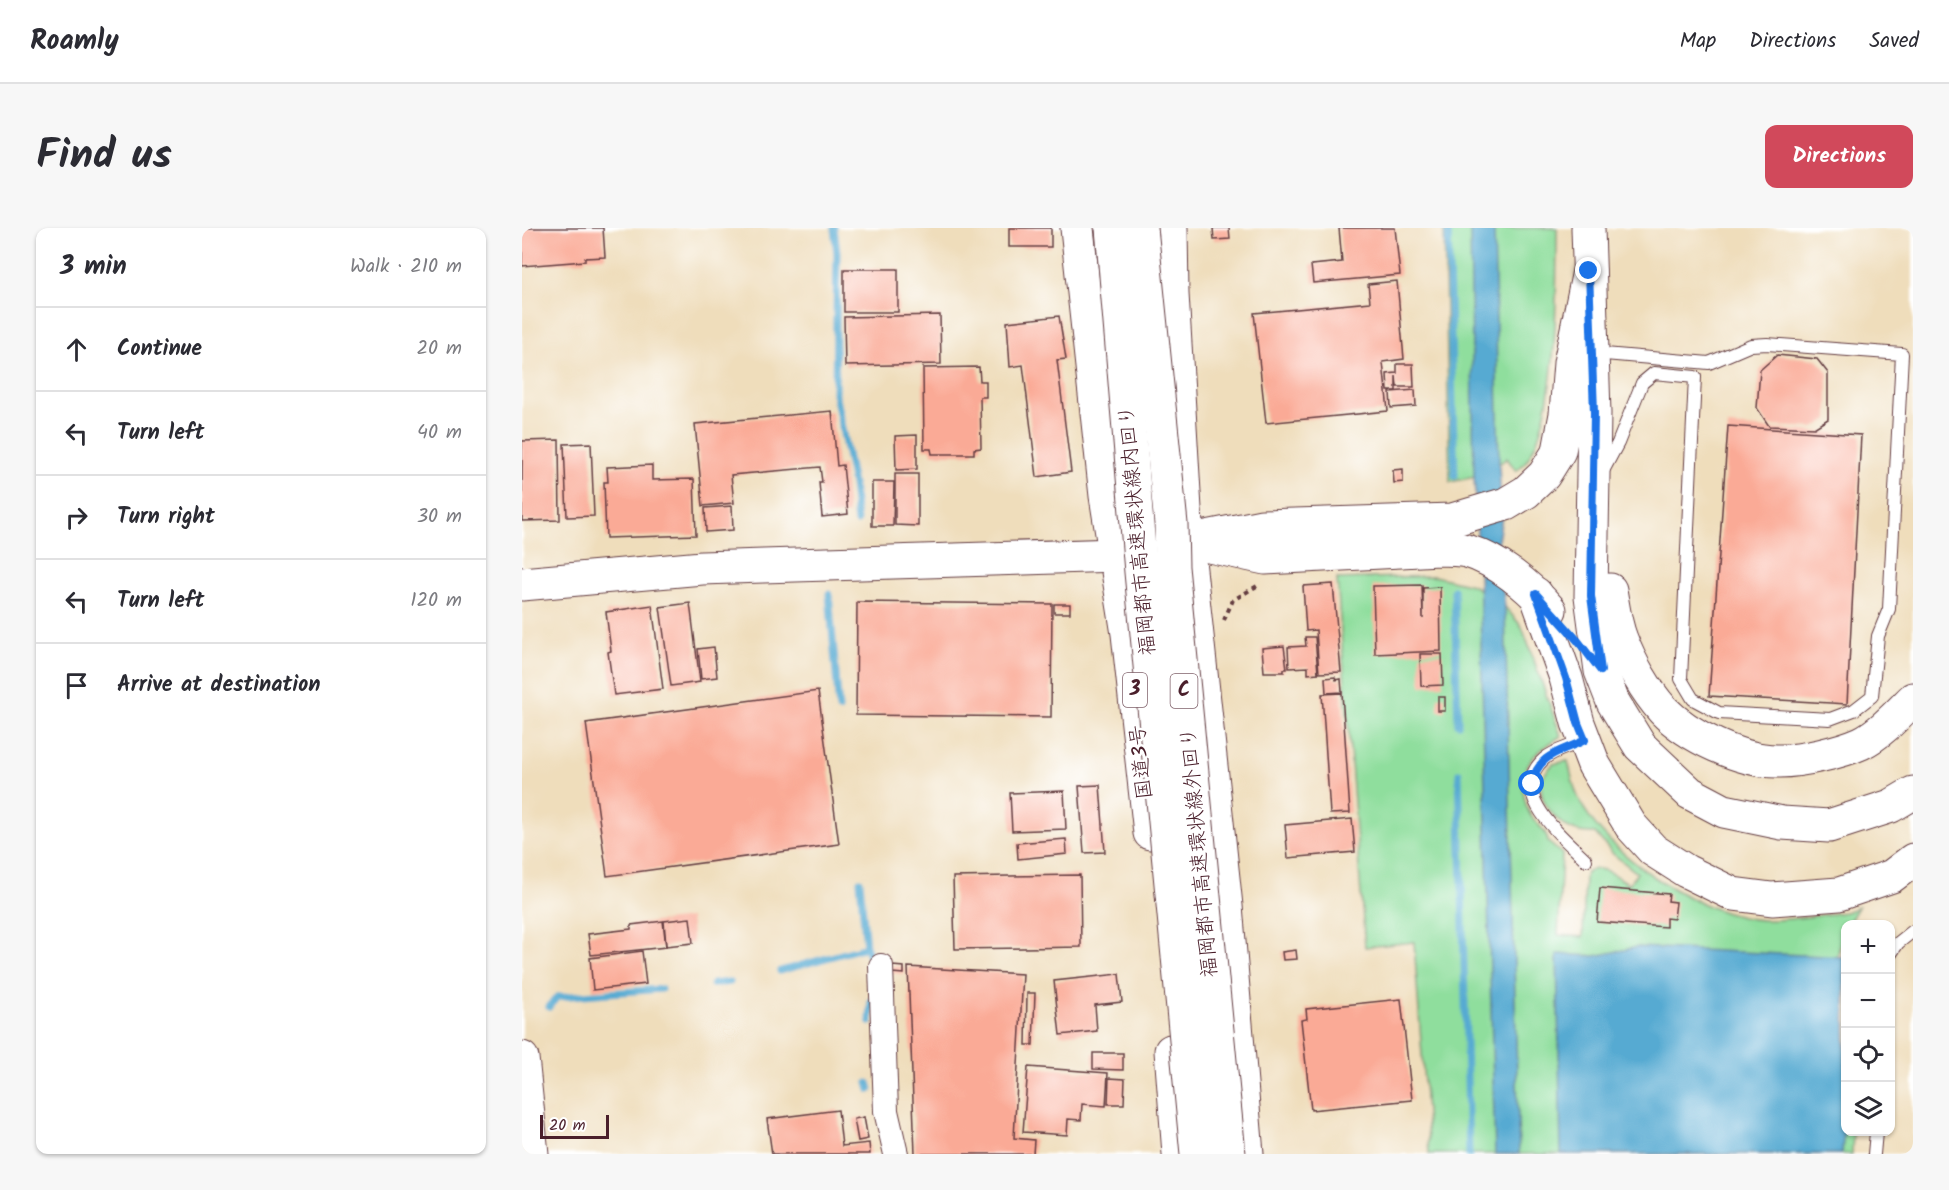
<!DOCTYPE html>
<meta charset="utf-8">
<style>
:root{--surface:#fff;--page:#f7f7f7;--text:#2b2b33;--muted:#7c7c81;--line:#e1e1e2;--accent:#d1495b}
body{margin:0;font-family:Kalam,"Klee One",sans-serif;background:var(--page);color:var(--text)}
.controls{position:absolute;right:18px;bottom:18px;display:grid;overflow:hidden;border-radius:12px;box-shadow:0 2px 4px #0004}
.controls button{width:54px;height:54px;display:grid;place-items:center;padding:0;border:0;border-bottom:2px solid var(--line);background:var(--surface);color:var(--text);font:30px sans-serif}
.scale{position:absolute;left:18px;bottom:15px;width:69px;box-sizing:border-box;padding-left:6px;border:3px solid #4a1f2b;border-top:0;font-size:16px;line-height:21px;white-space:nowrap;color:#4a1f2b;-webkit-text-stroke:4px #fff;paint-order:stroke}
.stop{position:absolute;width:18px;height:18px;margin:-14px;border:4px solid #1a73e8;border-radius:50%;background:#fff}
.stop.end{background:#1a73e8;border-color:#fff;box-shadow:0 2px 6px #0008}
.list{margin:0;padding:0;list-style:none}
h2{display:flex;justify-content:space-between;align-items:center;height:78px;margin:0;padding:0 24px;font-size:26px}
h2 small{font-size:20px;font-weight:400;color:var(--muted)}
.list li{display:grid;grid-template-columns:39px 1fr auto;gap:18px;align-items:center;box-sizing:border-box;height:84px;padding:0 24px;border-top:2px solid var(--line)}
.list b{display:block;font-size:22px;white-space:nowrap}
.list em{font-size:20px;font-style:normal;color:var(--muted)}
.icon{flex:none;width:33px;height:33px;fill:none;stroke:currentColor;stroke-width:2;stroke-linecap:round;stroke-linejoin:round}
.map{position:relative;flex:none;width:1391px;height:926px;overflow:hidden;border-radius:12px}
header{display:flex;align-items:center;gap:36px;box-sizing:border-box;height:84px;padding:0 30px;background:var(--surface);border-bottom:2px solid var(--line)}
header strong{font-size:28px}
nav{display:flex;gap:33px;margin-inline-start:auto;font-size:21px}
.intro{display:flex;align-items:center;justify-content:space-between;box-sizing:border-box;height:144px;padding:0 36px}
h1{margin:0;font-size:42px}
.button{padding:15px 27px;border-radius:12px;background:var(--accent);color:#fff;font-size:21px;font-weight:700}
main{display:flex;gap:36px;padding:0 36px}
aside{flex:1;background:var(--surface);border-radius:12px;box-shadow:0 2px 4px #0004}
.map>svg:first-child{display:block}
</style>
<header>
<strong>Roamly</strong>
<nav><a>Map</a><a>Directions</a><a>Saved</a></nav>
</header>
<div class="intro"><h1>Find us</h1><a class="button">Directions</a></div>
<main>
<aside>
<h2>3 min<small>Walk · 210 m</small></h2>
<ul class="list">
<li><svg class="icon" aria-label="ahead" viewBox="0 0 24 24"><path d="M12 20V5M6 11l6-6 6 6"/></svg><div><b>Continue</b></div><em>20 m</em></li>
<li><svg class="icon" aria-label="left" viewBox="0 0 24 24"><path d="M17 20v-9H6M10 6l-5 5 5 5"/></svg><div><b>Turn left</b></div><em>40 m</em></li>
<li><svg class="icon" aria-label="right" viewBox="0 0 24 24"><path d="M7 20v-9h11M14 6l5 5-5 5"/></svg><div><b>Turn right</b></div><em>30 m</em></li>
<li><svg class="icon" aria-label="left" viewBox="0 0 24 24"><path d="M17 20v-9H6M10 6l-5 5 5 5"/></svg><div><b>Turn left</b></div><em>120 m</em></li>
<li><svg class="icon" aria-label="arrive" viewBox="0 0 24 24"><path d="M6 21V4h12l-3 4 3 4H6"/></svg><div><b>Arrive at destination</b></div></li>
</ul>
</aside>
<div class="map">
<svg width="1391" height="926" viewBox="0 0 1391 926">
<rect width="100%" height="100%" fill="#fff"/>
<filter id="ink" filterUnits="userSpaceOnUse"><feTurbulence type="fractalNoise" baseFrequency=".0167" numOctaves="2"/><feDisplacementMap in="SourceGraphic" scale="12" xChannelSelector="R" yChannelSelector="G"/><feConvolveMatrix kernelMatrix="1 2 1 2 8 2 1 2 1" color-interpolation-filters="sRGB"/></filter>
<filter id="wash" filterUnits="userSpaceOnUse"><feTurbulence type="fractalNoise" baseFrequency=".008" numOctaves="4" result="noise"/><feDisplacementMap in="SourceGraphic" scale="24" xChannelSelector="R" yChannelSelector="G"/><feGaussianBlur stdDeviation="1.35" result="paint"/><feColorMatrix in="noise" values="0 0 0 0 0 0 0 0 0 0 0 0 0 0 0 0 0 1.4 0 .05"/><feComposite in="paint" operator="in"/></filter>
<g filter="url(#wash)">
<rect width="100%" height="100%" fill="#efddbb"/>
<g fill="#8fde9d" stroke="#6c7e64" stroke-width="1.5">
<path d="M922 0H1035C1034 52 1039 213 994 243L985 230 963 247 928 254Z"/>
<path d="M912 348 950 357 979 374 1000 399 1039 508C1019 521 998 533 1001 561 1002 570 1004 580 1009 588 1016 598 1025 602 1026 614L1040 626 1036 707 1061 709 1063 647C1076 632 1095 649 1107 656L1115 645 1091 626 1073 605C1068 605 1063 605 1058 604 1036 599 1011 571 1022 547 1024 543 1028 540 1031 536L1046 533C1049 545 1051 558 1056 569 1081 626 1180 689 1241 692 1268 693 1297 687 1324 684L1336 679 1326 696H1324L1283 848 1323 781 1324 904H1331L1330 926H907L892 714 843 719 815 351Z"/>
</g>
<g fill="#56aad2" stroke="#50647e" stroke-width="1.5">
<path d="M948 0H972L977 238 980 290 976 312 983 380 997 926H973L957 344 952 248Z"/>
<path d="M1116 719 1323 729 1324 876 1320 926H1039L1035 726 1073 728Z"/>
</g>
<g fill="none" stroke-linecap="round" stroke-linejoin="round">
<g stroke="#56aad2" stroke-width="7">
<path d="M312 0 315 25 313 165 331 256 335 294"/>
<path d="M926 0 933 248"/>
<path d="M932 362 936 496"/>
<path d="M307 366 317 481"/>
<path d="M937 545 947 926"/>
<path d="M338 653 344 719 347 728"/>
<path d="M258 743 344 719"/>
<path d="M191 756 208 754"/>
<path d="M27 779 35 769 139 761"/>
<path d="M348 794 349 773"/>
<path d="M346 855 348 862"/>
</g>
</g>
<g id="blocks">
<g fill="#faaa96">
<path d="M0 0H81L83 29 63 30V33L0 38Z"/>
<rect x="487" y="0" width="42" height="19"/>
<path d="M691 0H707L708 11 692 12Z"/>
<path d="M817 0H873L878 47 791 55 789 37 820 34Z"/>
<rect x="322" y="41" width="54" height="43"/>
<path d="M875 53 882 131 861 134 866 183 744 195 732 85 848 74 846 56Z"/>
<path d="M418 87 419 136 323 138 322 89Z"/>
<path d="M537 88 544 131 535 132 549 244 515 249 501 137 488 139 485 94Z"/>
<path d="M1255 127 1295 131 1306 145V191L1292 200 1247 198 1235 180 1238 142Z"/>
<path d="M875 136H891L892 159H875L874 148V163H866L865 146 875 145Z"/>
<path d="M457 139 458 153H464V169H458L459 220 452 221V226H410L409 221H402L401 140Z"/>
<path d="M893 162 894 178 869 180 868 164Z"/>
<path d="M310 183 315 238 321 237 326 286 300 289 297 254H300L298 239 209 247 212 275 181 278 173 196Z"/>
<path d="M1206 198 1339 207 1325 476 1187 468Z"/>
<path d="M395 207V241L374 242 373 208Z"/>
<path d="M37 212 38 292 0 293V213Z"/>
<path d="M69 215 72 288 45 289 42 216Z"/>
<path d="M130 237V252L172 251 174 307 84 310 82 254H86L85 239Z"/>
<path d="M881 241V254L872 255 871 242Z"/>
<path d="M373 246H396V298L373 297Z"/>
<path d="M350 254H372L371 298H350Z"/>
<path d="M210 278 211 302 184 304 183 280Z"/>
<path d="M811 356 819 444 797 445 794 402 784 403 781 358Z"/>
<path d="M900 357 901 391V360L918 359 919 423 853 426 851 358Z"/>
<path d="M335 374 530 376 529 489 334 487Z"/>
<path d="M168 375 178 454 149 458 138 379Z"/>
<rect x="532" y="376" width="16" height="9"/>
<path d="M130 377 141 461 92 467 86 424 89 423 84 384Z"/>
<path d="M783 409H793L796 445 786 446V439L767 440 766 419 784 418Z"/>
<path d="M762 418 765 441H762V444H742L740 420Z"/>
<path d="M192 419 195 449 179 451 176 421Z"/>
<path d="M898 426H920L921 457 899 458Z"/>
<path d="M813 449 814 452 819 451 820 464 804 465 803 450Z"/>
<path d="M296 463 317 616 85 648 64 495Z"/>
<path d="M820 465 828 585 808 586 800 466Z"/>
<rect x="916" y="469" width="7" height="14"/>
<path d="M578 557 583 624 562 625 557 558Z"/>
<path d="M542 563 544 601 490 603 488 565Z"/>
<path d="M830 591 833 624 766 630 763 597Z"/>
<path d="M544 611 545 626 496 631 495 615Z"/>
<path d="M558 647 559 719 433 721 431 649Z"/>
<path d="M1078 660 1147 666 1146 673 1154 674 1152 691 1144 690V699L1075 694Z"/>
<path d="M168 690 171 715 144 718 142 693Z"/>
<path d="M141 693 144 719 69 727 66 706 109 701V697Z"/>
<path d="M774 722 775 731 761 732 760 724Z"/>
<path d="M120 723 124 756 71 762 68 730Z"/>
<path d="M370 738 382 739V746L370 745Z"/>
<path d="M386 739 501 746 492 910 512 912 511 926H393Z"/>
<path d="M597 746 600 774 573 777 575 803 538 807 532 753Z"/>
<path d="M505 765H513L511 817H504Z"/>
<path d="M879 771 890 872 789 882 779 792 785 791 784 781Z"/>
<path d="M571 825H601V842L571 841Z"/>
<path d="M506 839 586 845 584 878 560 876 559 892 546 891 545 907 501 904Z"/>
<path d="M587 850 603 851 602 876H586Z"/>
<path d="M316 882 320 918 347 915 348 926H250L245 891Z"/>
<path d="M342 889 346 911 336 913 332 891Z"/>
</g>
</g>
</g>
<g filter="url(#ink)">
<use href="#blocks" fill-opacity="0" stroke="#633c41" stroke-width="1.5"/>
<g fill="none" stroke-linecap="round" stroke-linejoin="round">
<g stroke="#633c41" stroke-width="14">
<g id="lane">
<path d="M1071 125 1187 135 1229 117 1245 116 1380 126 1367 381 1356 408 1350 468 1332 482 1308 491 1197 485 1171 471 1159 451 1173 149 1132 145 1120 155 1096 215 1081 243"/>
<path d="M1060 513C1049 519 1032 522 1022 531 984 565 1041 609 1064 632"/>
<path d="M1368 727 1376 715 1391 703"/>
<path d="M1352 926 1354 904"/>
</g>
</g>
<g stroke="#633c41" stroke-width="26">
<path id="street" d="M359 738 364 883 374 926"/>
</g>
<g stroke="#633c41" stroke-width="35">
<g id="secondary">
<path d="M1066 0 1072 185 1069 368 1079 443 1091 474 1118 518 1168 565 1202 583 1260 595 1307 598 1369 578 1391 565"/>
<path d="M678 316 743 330 917 321C926 321 936 321 945 323 975 332 1007 358 1028 382"/>
<path d="M0 356 180 340 595 327 740 298 930 292 984 276 1004 264 1022 247 1037 223 1044 186 1048 135 1067 43"/>
<path d="M1088 362C1091 378 1093 396 1099 411 1108 435 1124 463 1141 482 1166 508 1218 533 1255 533 1277 534 1319 524 1339 515 1358 506 1377 485 1391 471"/>
<path d="M1014 366 1044 450 1056 495 1072 537 1109 598 1131 622 1164 643 1211 666 1250 671 1317 666 1370 648 1391 632"/>
<path d="M0 830 10 926"/>
</g>
</g>
<g stroke="#633c41" stroke-width="35">
<g id="highway">
<path d="M555 0 584 268 606 406 628 605"/>
<path d="M649 0 650 66 665 314 704 678 725 926"/>
<path d="M649 823 657 926"/>
</g>
</g>
<path stroke="#633c41" stroke-width="4" stroke-dasharray="4.5 4.5" stroke-linecap="butt" d="M702 392 711 372 735 358"/>
<use href="#lane" stroke="#fff" stroke-width="12"/>
<use href="#street" stroke="#fff" stroke-width="24"/>
<use href="#secondary" stroke="#fff" stroke-width="33"/>
<use href="#highway" stroke="#fff" stroke-width="33"/>
<g stroke="#633c41" stroke-width="35" stroke-linecap="butt">
<g id="highway-bridge">
<path d="M590 0 619 344 675 926"/>
<path d="M619 0 649 296 650 339 707 926"/>
</g>
</g>
<use href="#highway-bridge" stroke="#fff" stroke-width="33"/>
</g>
</g>
<g fill="none" stroke-linecap="round" stroke-linejoin="round" filter="url(#ink)">
<path stroke="#1a73e8" stroke-width="8" d="M1010 556C1016 525 1039 524 1063 512L1056 495 1044 450 1014 366 1056 413 1079 443 1069 368 1072 185 1067 43"/>
</g>
<g text-anchor="middle" dominant-baseline="central" stroke-width="5" stroke-linejoin="round" paint-order="stroke">
<g fill="#fff" stroke="#80626b" stroke-width="1.5">
<rect x="601" y="445" width="24" height="34" rx="4.5"/>
<rect x="648.5" y="446" width="27" height="34" rx="4.5"/>
</g>
<g font-size="20" font-weight="bold" fill="#4a1f2b">
<text x="613" y="462">3</text>
<text x="662" y="463">C</text>
</g>
<g font-size="21" fill="#4a1f2b" stroke="#fff">
<text transform="translate(616 302) rotate(-95)">福岡都市高速環状線内回り</text>
<text transform="translate(620 534) rotate(-96)">国道3号</text>
<text transform="translate(678 624) rotate(-95)">福岡都市高速環状線外回り</text>
</g>
</g>
</svg>
<div class="controls">
<button>+</button>
<button>−</button>
<button><svg class="icon" aria-label="locate" viewBox="0 0 24 24"><circle cx="12" cy="12" r="6"/><path d="M12 2v4M12 18v4M2 12h4M18 12h4"/></svg></button>
<button><svg class="icon" aria-label="layers" viewBox="0 0 24 24"><path d="M12 4l9 5-9 5-9-5zM3 14l9 5 9-5"/></svg></button>
</div>
<div class="scale">20 m</div>
<div class="stop" style="left:1010px;top:556px"></div>
<div class="stop end" style="left:1067px;top:43px"></div>
</div>
</main>
